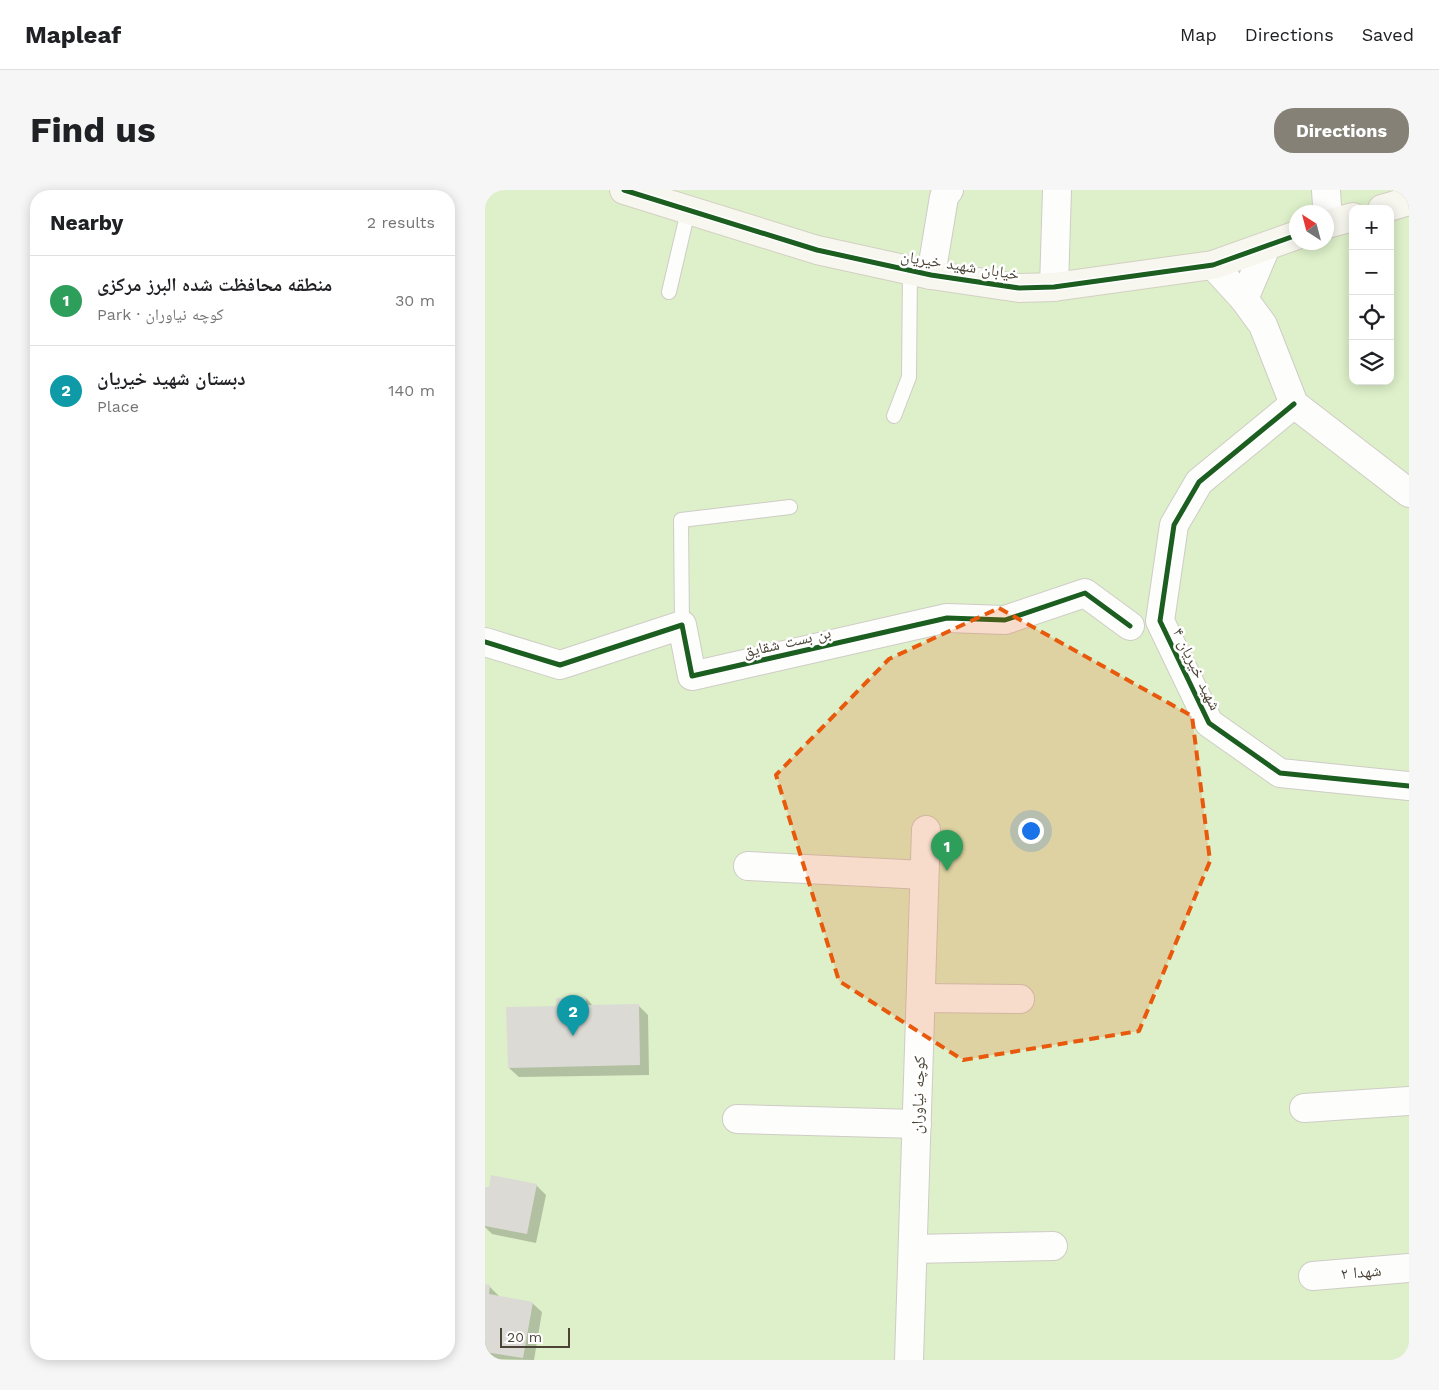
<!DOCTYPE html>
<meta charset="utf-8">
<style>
:root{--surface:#fff;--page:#f6f6f6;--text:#202124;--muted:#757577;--line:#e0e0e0;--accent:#858176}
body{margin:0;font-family:"Work Sans","Noto Naskh Arabic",sans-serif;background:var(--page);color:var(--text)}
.controls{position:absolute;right:15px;top:15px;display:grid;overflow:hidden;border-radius:10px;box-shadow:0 2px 12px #0003}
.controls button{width:45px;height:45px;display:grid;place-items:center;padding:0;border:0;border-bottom:1px solid var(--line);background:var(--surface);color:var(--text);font:25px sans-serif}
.compass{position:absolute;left:804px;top:15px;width:45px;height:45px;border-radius:50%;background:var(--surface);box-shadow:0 2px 12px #0003;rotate:324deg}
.scale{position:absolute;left:15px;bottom:12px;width:70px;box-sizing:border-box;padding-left:5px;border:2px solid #4b4436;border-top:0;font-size:14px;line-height:18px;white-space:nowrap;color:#4b4436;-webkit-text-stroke:4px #fff;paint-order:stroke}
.you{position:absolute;left:545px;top:640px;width:18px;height:18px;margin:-12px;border:4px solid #fff;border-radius:50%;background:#1a73e8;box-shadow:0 0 0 8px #1a73e833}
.badge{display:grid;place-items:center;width:32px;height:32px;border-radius:50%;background:var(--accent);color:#fff;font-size:16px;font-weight:700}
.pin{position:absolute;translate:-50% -41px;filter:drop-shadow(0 1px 2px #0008)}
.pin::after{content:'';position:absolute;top:26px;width:18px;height:15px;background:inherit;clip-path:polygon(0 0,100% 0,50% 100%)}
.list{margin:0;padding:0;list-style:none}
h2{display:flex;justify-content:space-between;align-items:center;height:65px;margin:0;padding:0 20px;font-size:21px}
h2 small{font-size:16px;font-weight:400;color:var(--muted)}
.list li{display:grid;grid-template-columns:32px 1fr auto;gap:15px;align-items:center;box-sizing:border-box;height:90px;padding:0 20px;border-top:1px solid var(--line)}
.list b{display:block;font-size:19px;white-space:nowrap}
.list p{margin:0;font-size:16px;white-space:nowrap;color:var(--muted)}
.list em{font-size:16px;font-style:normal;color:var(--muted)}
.icon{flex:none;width:28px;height:28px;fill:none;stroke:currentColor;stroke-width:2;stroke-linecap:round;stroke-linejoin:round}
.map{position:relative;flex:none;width:924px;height:1170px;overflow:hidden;border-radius:20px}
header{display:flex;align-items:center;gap:30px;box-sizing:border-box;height:70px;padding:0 25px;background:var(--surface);border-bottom:1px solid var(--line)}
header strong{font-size:24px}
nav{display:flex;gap:28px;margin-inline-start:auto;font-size:18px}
.intro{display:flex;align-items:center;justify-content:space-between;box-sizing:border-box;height:120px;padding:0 30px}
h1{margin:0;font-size:35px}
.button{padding:12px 22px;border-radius:20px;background:var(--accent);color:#fff;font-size:18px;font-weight:700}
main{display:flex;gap:30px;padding:0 30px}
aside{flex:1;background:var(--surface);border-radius:20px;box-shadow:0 2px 12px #0003}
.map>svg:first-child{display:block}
</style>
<header>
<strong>Mapleaf</strong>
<nav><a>Map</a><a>Directions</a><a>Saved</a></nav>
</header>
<div class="intro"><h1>Find us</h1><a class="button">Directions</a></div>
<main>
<aside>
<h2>Nearby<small>2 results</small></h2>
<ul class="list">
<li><span class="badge" style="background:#2e9e5b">1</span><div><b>منطقه محافظت شده البرز مرکزی</b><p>Park · کوچه نیاوران</p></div><em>30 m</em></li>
<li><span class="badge" style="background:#0f9aa8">2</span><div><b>دبستان شهید خیریان</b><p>Place</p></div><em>140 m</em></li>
</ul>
</aside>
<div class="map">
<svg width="924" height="1170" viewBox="0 0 924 1170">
<rect width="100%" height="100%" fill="#f2f1ec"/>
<path fill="#ddf0c9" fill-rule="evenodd" d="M0 0H924V1170H0ZM868 19H905V191H868ZM812 22H842V52H812Z"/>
<g fill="#0003">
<path d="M101 808 108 816 153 815 163 825 164 885 34 887 24 878 73 817Z"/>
<path d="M51 995 61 1005 51 1053 7 1044 0 1037V998Z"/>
<path d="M0 1095 4 1096 14 1106V1107L47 1113 57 1122 49 1170 0 1169Z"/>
</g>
<g fill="#dcdad4">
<path d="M101 807V815L154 814 155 875 23 878 21 817 71 816V808Z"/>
<path d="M6 985 52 994 42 1044 0 1036V997H4Z"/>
<path d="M0 1094 5 1095 4 1104 48 1112 38 1168 0 1162Z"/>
</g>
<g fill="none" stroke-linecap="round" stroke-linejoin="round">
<g stroke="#cfccc6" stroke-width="16">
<g id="lane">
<path d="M184 102 203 21"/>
<path d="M409 226 424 187 425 81"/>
<path d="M197 435 196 330 305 317"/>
</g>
</g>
<g stroke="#cfccc6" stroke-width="30">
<g id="street">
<path d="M841 0 843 33"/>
<path d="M728 75 759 109 778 135 809 214 924 303"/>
<path d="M446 85 459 7 464 0"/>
<path d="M569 97 572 0"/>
<path d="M759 109 781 57"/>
<path d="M809 214 714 292 689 335 675 431 724 533 795 583 924 596"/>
<path d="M0 452 75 475 197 435 207 486 462 428 520 430 600 403 645 436"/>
<path d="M263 676 439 685"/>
<path d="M436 808 535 809"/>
<path d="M819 918 924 911"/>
<path d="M252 929 432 934"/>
<path d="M428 1059 568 1056"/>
<path d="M828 1086 924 1078"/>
<path d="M424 1170 441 640"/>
</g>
</g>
<g stroke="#d3d0c2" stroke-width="30">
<g id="secondary">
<path d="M139 0 332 60 446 85 534 98 569 97 728 75 812 45"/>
<path d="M897 19 924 11"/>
<path d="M842 34 868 27"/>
</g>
</g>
<use href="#lane" stroke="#fdfdfc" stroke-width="14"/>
<use href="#street" stroke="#fdfdfc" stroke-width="28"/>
<use href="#secondary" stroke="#f7f6ef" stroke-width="28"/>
<g stroke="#fff" stroke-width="8">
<g id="cycleway">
<path d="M139 0 332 60 446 85 534 98 569 97 728 75 812 45"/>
<path d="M809 214 714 292 689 335 675 431 724 533 795 583 924 596"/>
<path d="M0 452 75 475 197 435 207 486 462 428 520 430 600 403 645 436"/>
</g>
</g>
<use href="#cycleway" stroke="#1b5e20" stroke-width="5"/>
</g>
<path fill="#e8590c" fill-opacity="0.2" stroke="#e8590c" stroke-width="4" stroke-dasharray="10 6" stroke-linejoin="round" d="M514 418 707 526 725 671 654 841 478 870 354 791 291 585 404 469Z"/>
<g text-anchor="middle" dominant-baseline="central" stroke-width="5" stroke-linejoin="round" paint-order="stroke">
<g font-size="16" fill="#4b4436" stroke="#fff">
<text transform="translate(475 75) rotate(9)">خیابان شهید خیریان</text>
<text transform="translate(302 452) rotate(-13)">بن بست شقایق</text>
<text transform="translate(712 479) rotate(64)">شهید خیریان ۴</text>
<text transform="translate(433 905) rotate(-88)">کوچه نیاوران</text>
<text transform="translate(876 1082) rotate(-5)">شهدا ۲</text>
</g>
</g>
</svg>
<div class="controls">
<button>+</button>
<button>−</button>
<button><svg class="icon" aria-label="locate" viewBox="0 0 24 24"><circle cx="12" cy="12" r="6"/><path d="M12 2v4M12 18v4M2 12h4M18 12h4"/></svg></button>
<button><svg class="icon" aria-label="layers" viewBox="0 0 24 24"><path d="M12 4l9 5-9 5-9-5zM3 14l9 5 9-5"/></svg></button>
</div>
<svg class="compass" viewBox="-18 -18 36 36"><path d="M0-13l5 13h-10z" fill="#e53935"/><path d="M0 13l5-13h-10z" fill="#757577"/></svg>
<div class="scale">20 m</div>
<div class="you"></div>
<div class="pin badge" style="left:462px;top:681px;background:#2e9e5b">1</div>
<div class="pin badge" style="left:88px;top:846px;background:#0f9aa8">2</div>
</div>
</main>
